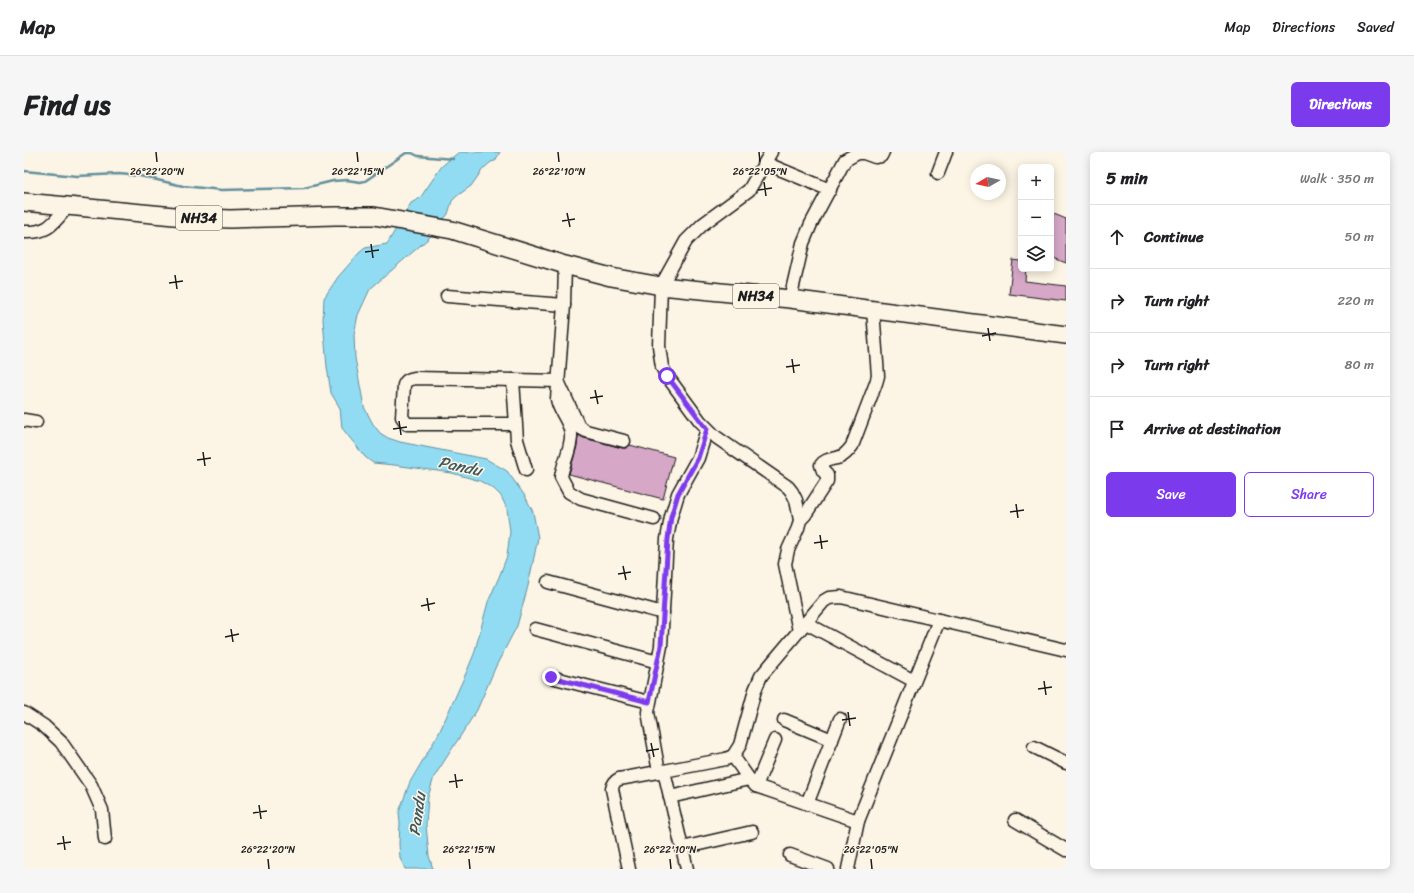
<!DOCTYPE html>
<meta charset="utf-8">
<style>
:root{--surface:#fff;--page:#f6f6f6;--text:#202124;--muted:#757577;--line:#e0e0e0;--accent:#7c3aed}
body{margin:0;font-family:Sriracha,sans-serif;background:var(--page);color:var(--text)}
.controls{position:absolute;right:12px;top:12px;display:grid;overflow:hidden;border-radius:6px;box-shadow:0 2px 10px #0003}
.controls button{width:36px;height:36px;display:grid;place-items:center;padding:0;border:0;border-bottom:1px solid var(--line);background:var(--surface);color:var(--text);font:20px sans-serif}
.compass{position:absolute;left:946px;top:12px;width:36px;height:36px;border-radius:50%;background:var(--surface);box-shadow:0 2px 10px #0003;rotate:261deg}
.stop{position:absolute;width:12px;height:12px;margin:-9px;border:3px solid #7c3aed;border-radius:50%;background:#fff}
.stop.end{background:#7c3aed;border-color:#fff;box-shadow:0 1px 4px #0008}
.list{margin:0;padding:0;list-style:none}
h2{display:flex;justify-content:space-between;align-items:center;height:52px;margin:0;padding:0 16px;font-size:17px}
h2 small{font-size:13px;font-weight:400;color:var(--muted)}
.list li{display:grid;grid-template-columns:26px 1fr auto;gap:12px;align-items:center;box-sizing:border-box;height:64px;padding:0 16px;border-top:1px solid var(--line)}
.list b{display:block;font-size:15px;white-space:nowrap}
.list em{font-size:13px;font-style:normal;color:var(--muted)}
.actions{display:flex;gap:8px;padding:12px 16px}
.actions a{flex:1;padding:9px 0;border:1px solid var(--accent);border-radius:6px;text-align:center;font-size:14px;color:var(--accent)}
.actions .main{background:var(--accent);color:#fff}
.icon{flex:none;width:22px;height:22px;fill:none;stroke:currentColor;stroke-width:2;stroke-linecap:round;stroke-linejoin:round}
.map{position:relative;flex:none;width:1042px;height:717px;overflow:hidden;border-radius:6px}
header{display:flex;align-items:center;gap:24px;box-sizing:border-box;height:56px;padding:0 20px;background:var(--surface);border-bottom:1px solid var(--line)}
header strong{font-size:19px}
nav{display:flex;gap:22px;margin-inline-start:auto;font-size:14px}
.intro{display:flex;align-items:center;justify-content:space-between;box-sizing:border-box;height:96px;padding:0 24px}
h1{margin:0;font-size:28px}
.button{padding:10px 18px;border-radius:6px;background:var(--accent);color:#fff;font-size:14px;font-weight:700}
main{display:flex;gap:24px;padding:0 24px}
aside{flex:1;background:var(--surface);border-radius:6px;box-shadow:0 2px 10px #0003}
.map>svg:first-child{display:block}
</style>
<header>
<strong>Map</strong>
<nav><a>Map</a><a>Directions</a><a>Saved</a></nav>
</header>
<div class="intro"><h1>Find us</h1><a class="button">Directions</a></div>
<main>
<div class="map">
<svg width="1042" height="717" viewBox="0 0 1042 717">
<rect width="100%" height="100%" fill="#fcf5e5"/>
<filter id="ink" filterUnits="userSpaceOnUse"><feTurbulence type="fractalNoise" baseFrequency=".025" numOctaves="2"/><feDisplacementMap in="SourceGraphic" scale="8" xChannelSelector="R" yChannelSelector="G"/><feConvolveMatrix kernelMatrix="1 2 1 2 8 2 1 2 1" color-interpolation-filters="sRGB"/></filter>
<g filter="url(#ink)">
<path fill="#92dcf3" stroke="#638f9d" d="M435 0H476L471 9 467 10 459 17 447 34 433 44 428 49 424 62 405 86 346 137 334 163 330 182 331 206 340 255 349 272 356 281 364 286 376 290 462 307 483 319 501 344 509 360 514 386 504 434 493 474 472 514 453 558 410 625 404 645 402 673 405 704 409 717H381L376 706 375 692 376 671 375 660 386 630 415 581 443 519 450 502 464 450 475 425 483 404 486 380 483 357 477 344 470 337 456 329 428 321 370 313 349 311 341 305 318 276 316 256 307 241 303 215 299 168 300 146 314 125 335 101 341 96 363 92 387 51 396 46 418 14Z"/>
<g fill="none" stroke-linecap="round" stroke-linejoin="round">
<path stroke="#638f9d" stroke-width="2.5" d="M0 19 53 24 95 22 116 24 159 34 198 38 280 36 309 29 323 28 336 30 341 29 382 1H388L394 4 429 7"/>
</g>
<g fill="#d6a7c7" stroke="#1c1c1c">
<path d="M1030 62 1042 67V111L1027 105V69Z"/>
<path d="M989 108 997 109V117H1002L1001 129 1042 134V149L985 142Z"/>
<path d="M554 283 560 286 598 296H602L606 293 650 305 639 347 545 322 553 294Z"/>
</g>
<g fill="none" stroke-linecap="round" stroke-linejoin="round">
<g stroke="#1c1c1c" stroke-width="15">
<g id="minor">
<path d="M747 0 725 38 679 72 662 89 637 134 635 194 638 215 643 224 676 269 692 285 764 335 768 340 772 348 776 368 774 376 764 398 761 412 775 479"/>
<path d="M741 11 806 38"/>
<path d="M914 21 922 0"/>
<path d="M0 80C24 81 29 72 43 55"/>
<path d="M541 113 540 153 533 247C535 260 546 269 547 282 548 295 539 311 537 325L545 340 557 347 630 367"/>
<path d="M423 144 540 153"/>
<path d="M766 147 779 91 787 72 821 8 834 1H840L851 5 857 4 859 0"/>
<path d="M489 228 493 288 502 318"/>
<path d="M0 268 12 270"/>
<path d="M491 272H383L378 265 380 233C382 228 385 227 391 226L534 229 555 275 562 279 600 289"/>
<path d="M776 368 781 363 803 329V323L799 319 797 313C802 306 809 308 816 305 821 303 825 298 828 294L852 231 854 224 849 158"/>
<path d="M524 430 639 461"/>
<path d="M782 471 890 529"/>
<path d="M511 477 634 510"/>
<path d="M527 525 625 550"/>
<path d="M0 561 20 574 37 590 67 633 78 658 81 687"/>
<path d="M760 568 808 588"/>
<path d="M1010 595 1042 611"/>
<path d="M709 604 725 627 732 634 834 669"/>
<path d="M635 620 624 560 637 494 643 387 647 365 654 342 674 306 683 277"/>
<path d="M732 634 751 588"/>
<path d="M646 645 725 627"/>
<path d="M783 652 816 567"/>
<path d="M991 668 1042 698"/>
<path d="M658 696 728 680"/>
<path d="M766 703 804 717"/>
<path d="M605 717 588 637C589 631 591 629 595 627L640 619"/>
<path d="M663 717 640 619 702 607 709 604 716 593 731 538 737 524 800 449 805 446 817 445 1042 498"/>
<path d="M824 717 834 669 915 468"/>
</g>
</g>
<g stroke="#1c1c1c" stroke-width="20">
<path id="highway" d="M0 50 161 65 206 67 311 64H350L428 78 541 113 587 125 637 134 766 147 1042 183"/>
</g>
<use href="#minor" stroke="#fcf5e5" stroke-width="12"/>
<use href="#highway" stroke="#fcf5e5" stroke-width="17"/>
</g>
</g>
<g fill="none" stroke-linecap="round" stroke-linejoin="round" filter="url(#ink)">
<path stroke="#7c3aed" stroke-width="5" d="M527 525 625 550 637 494 644 387 647 365 654 342 674 306 683 277 643 224"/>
</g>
<path fill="none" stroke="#1c1c1c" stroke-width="1.5" d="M132 0 133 10M333 0 334 10M534 0 535 10M735 0 736 10M740 30 742 44M734 38 748 36M543 61 546 75M538 69 551 67M347 92 349 106M341 100 355 98M151 123 153 137M145 131 159 129M964 176 966 189M958 184 972 181M768 207 770 221M762 215 776 213M571 238 574 252M566 246 579 244M375 269 377 283M369 277 383 275M179 300 181 314M173 308 187 306M992 352 994 366M986 360 1000 358M796 383 798 397M790 391 804 389M599 414 602 428M594 422 607 420M403 446 405 459M397 454 411 451M207 477 209 490M201 485 215 482M1020 529 1022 543M1014 537 1028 535M824 560 826 574M818 568 832 566M627 591 630 605M622 599 635 597M431 622 433 636M425 630 439 628M235 653 237 667M229 661 243 659M39 684 41 698M33 692 47 690M244 707 245 717M445 707 446 717M646 707 647 717M847 707 848 717"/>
<g text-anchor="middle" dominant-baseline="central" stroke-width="3" stroke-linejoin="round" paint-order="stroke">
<g fill="#fcf5e5" stroke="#5f5d58" stroke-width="1">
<rect x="152" y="54" width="46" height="24" rx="3"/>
<rect x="709" y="132" width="46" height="24" rx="3"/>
</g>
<g font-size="14" font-weight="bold" fill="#1c1c1c">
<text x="175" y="66">NH34</text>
<text x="732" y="144">NH34</text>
</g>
<g font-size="16" font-style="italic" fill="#3f565c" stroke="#fcf5e5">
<text transform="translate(436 314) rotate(12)">Pandu</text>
<text transform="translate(393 662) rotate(-82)">Pandu</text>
</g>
</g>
<g font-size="10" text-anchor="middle" fill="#1c1c1c" stroke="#fcf5e5" stroke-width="3" stroke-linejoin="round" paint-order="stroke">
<text x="133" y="23">26°22'20"N</text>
<text x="334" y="23">26°22'15"N</text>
<text x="535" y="23">26°22'10"N</text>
<text x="736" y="23">26°22'05"N</text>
<text x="244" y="701">26°22'20"N</text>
<text x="445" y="701">26°22'15"N</text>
<text x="646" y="701">26°22'10"N</text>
<text x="847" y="701">26°22'05"N</text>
</g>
</svg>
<div class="controls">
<button>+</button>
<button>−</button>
<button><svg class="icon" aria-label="layers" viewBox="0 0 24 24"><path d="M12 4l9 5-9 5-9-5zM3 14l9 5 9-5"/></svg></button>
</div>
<svg class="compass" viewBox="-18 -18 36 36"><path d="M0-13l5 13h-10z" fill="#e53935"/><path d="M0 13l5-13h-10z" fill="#757577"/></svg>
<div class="stop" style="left:643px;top:224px"></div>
<div class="stop end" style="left:527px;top:525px"></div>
</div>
<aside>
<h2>5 min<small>Walk · 350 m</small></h2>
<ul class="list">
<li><svg class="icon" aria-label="ahead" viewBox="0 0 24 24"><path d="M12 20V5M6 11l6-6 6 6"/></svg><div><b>Continue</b></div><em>50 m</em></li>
<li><svg class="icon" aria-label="right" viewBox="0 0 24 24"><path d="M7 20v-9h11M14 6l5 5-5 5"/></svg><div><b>Turn right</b></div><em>220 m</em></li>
<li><svg class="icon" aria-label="right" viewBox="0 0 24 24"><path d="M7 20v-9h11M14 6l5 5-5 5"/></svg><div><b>Turn right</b></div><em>80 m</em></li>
<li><svg class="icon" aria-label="arrive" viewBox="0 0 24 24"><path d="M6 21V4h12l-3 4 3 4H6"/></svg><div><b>Arrive at destination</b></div></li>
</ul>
<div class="actions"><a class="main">Save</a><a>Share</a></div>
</aside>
</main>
